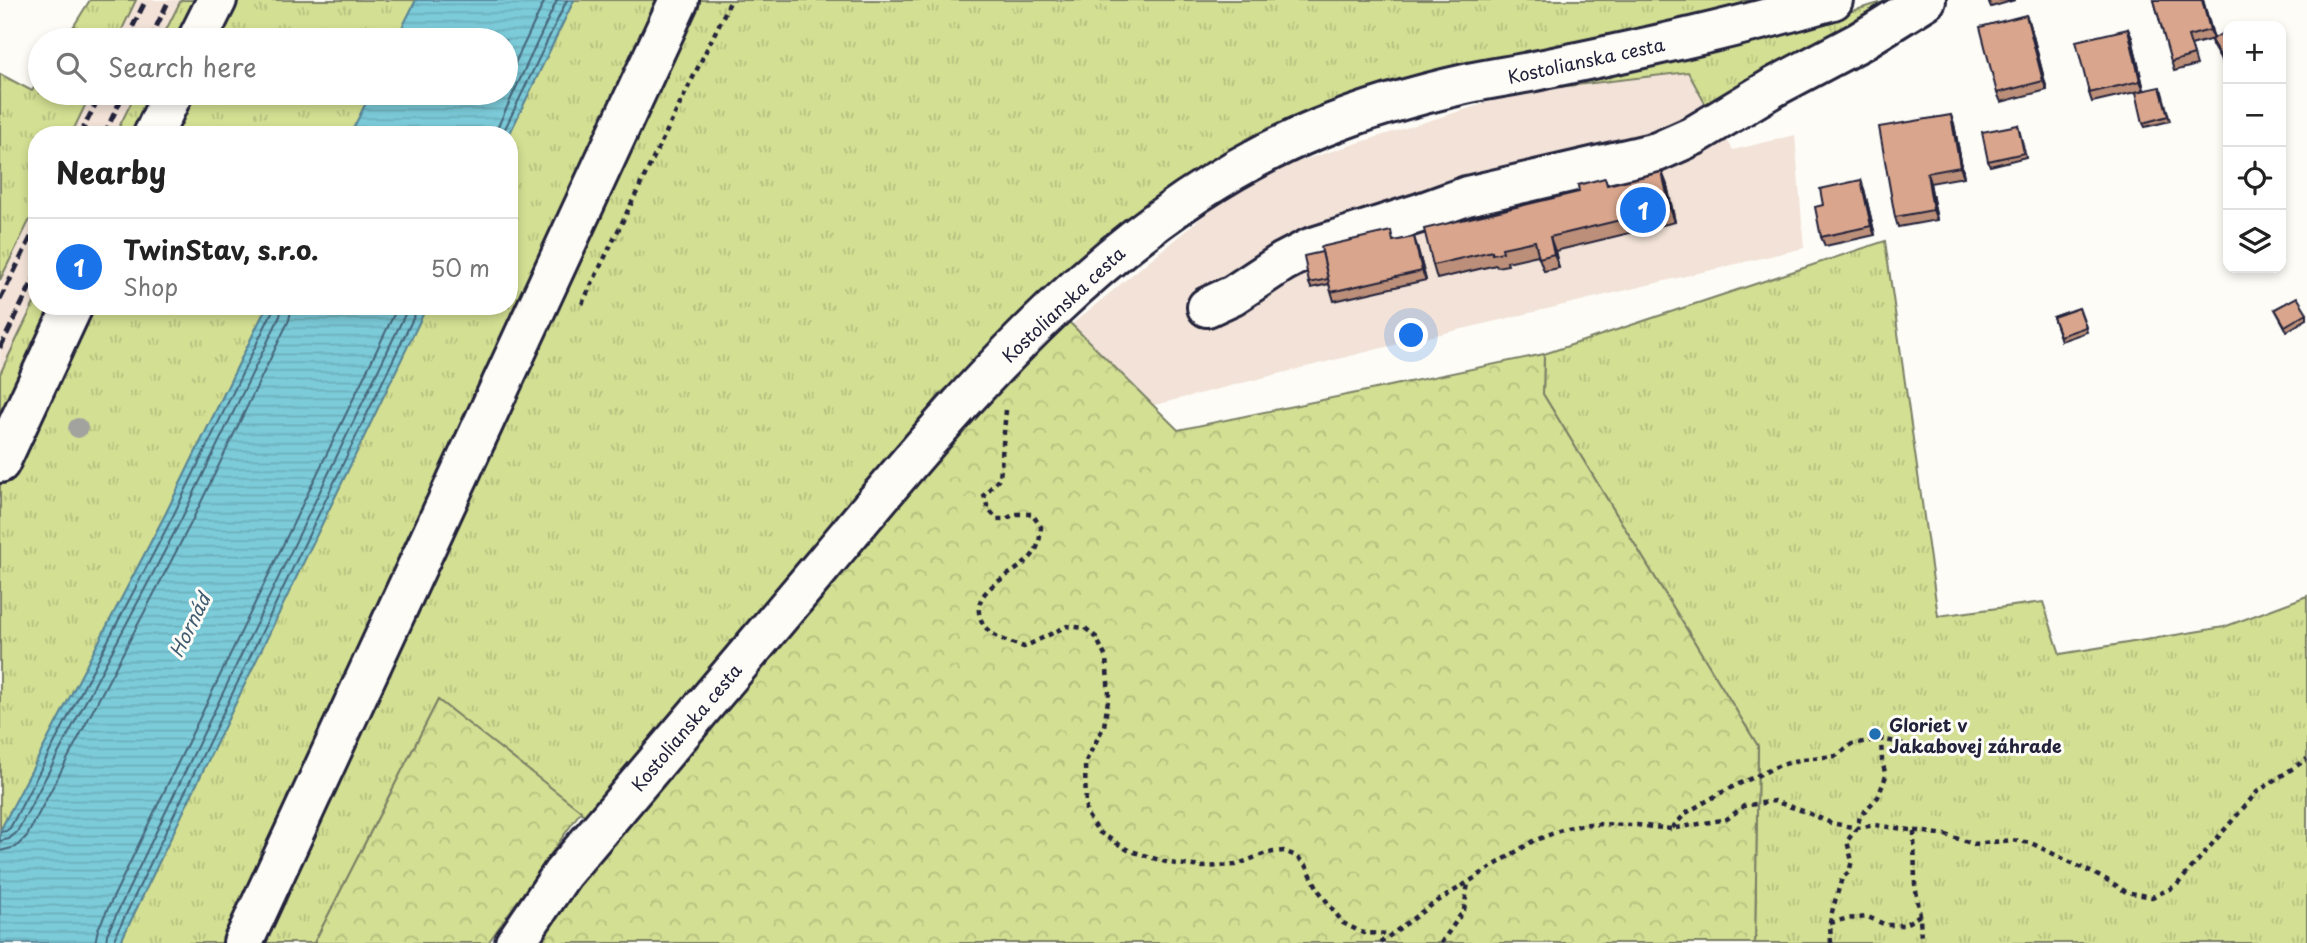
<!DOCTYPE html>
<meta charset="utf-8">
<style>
:root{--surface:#fff;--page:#f2f2f2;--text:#222;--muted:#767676;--line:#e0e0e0;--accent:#1a73e8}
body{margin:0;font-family:"Playpen Sans",sans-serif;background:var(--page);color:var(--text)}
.controls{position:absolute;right:21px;top:21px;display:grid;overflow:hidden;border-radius:14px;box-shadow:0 4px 10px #0003}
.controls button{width:63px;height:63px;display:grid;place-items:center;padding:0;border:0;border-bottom:2px solid var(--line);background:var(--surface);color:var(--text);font:35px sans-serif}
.you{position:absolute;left:1412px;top:336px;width:24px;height:24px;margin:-18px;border:5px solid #fff;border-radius:50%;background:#1a73e8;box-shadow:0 0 0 10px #1a73e833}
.badge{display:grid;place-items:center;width:46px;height:46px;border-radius:50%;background:var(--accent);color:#fff;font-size:23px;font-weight:700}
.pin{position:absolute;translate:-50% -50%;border:4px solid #fff;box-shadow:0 2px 7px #0006}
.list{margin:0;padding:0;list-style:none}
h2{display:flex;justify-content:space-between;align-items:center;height:91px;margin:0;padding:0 28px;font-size:30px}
h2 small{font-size:23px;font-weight:400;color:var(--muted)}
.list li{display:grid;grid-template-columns:46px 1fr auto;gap:21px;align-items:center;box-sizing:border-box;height:98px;padding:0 28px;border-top:2px solid var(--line)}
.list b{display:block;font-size:26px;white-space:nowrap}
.list p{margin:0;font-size:23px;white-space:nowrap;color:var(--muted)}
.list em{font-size:23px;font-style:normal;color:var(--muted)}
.icon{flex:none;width:38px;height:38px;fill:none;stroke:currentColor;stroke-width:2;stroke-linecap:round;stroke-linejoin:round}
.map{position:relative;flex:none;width:2307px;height:943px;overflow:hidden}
.search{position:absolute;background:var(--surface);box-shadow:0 4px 10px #0003;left:28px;top:28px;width:490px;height:77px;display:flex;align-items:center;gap:18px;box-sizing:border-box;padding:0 24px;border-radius:38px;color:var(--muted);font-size:26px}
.panel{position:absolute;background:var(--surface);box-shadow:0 4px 10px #0003;left:28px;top:126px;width:490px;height:189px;border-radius:28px}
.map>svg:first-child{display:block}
</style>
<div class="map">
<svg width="2307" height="943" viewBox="0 0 2307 943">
<defs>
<pattern id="grass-tufts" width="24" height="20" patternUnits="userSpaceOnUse" patternTransform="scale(1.75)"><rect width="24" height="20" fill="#d3df92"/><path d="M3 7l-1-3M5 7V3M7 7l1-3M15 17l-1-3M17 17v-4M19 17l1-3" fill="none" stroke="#b5bf7f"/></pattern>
<pattern id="forest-crowns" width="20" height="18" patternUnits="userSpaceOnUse" patternTransform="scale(1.75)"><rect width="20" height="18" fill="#d3df92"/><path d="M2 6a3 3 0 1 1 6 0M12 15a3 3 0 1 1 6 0" fill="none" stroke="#b5bf7f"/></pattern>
<pattern id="water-rules" width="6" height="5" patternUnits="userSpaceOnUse" patternTransform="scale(1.75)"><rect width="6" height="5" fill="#7ccbd9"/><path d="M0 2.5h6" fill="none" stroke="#6baebb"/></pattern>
</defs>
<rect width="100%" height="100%" fill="#fdfcf7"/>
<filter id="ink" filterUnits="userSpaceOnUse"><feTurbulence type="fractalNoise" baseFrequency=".0143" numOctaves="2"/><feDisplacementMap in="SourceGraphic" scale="14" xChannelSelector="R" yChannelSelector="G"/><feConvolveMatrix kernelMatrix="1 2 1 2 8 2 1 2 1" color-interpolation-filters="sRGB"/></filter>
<g filter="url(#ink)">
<g fill="#f2e2d7">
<path d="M136 0H181L161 40H117Z"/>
<path d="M1688 72 1733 150 1795 135 1804 248 1386 347 1083 423 1015 371 1252 176 1524 91Z"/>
<path d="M91 93H136L115 135H71Z"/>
<path d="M37 205V297L0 374V280Z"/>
</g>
<g fill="url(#grass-tufts)" stroke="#7a8066" stroke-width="2">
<path d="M90 0H136L117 40H65Z"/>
<path d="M181 0H209L190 40H161Z"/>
<path d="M229 0H416L396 40H209Z"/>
<path d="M574 0H667L231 943H120L427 306H509V135Z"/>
<path d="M693 0H1773L1364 96 999 343 940 394 885 465 593 822 438 700 314 943H257Z"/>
<path d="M1883 2H1893L1712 116 1688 72 1524 91 1737 44Z"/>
<path d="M0 74 32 91 40 78V93H91L71 135H37V205L0 280Z"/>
<path d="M136 93H165L146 135H115Z"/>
<path d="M183 93H371L350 135H164Z"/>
<path d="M1885 241 1938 616 2043 602 2060 654 2224 627 2307 596V943H1755L1758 746 1543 394 1544 354Z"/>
<path d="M37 297V306H64L0 442V374Z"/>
<path d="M86 306H267L166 513 0 831V481Z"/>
</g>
<g fill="url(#forest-crowns)" stroke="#7a8066" stroke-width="2">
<path d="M1055 308 1178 430 1544 354 1543 394 1758 746 1755 943H515Z"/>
<path d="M438 700 581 811 488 943H314Z"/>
</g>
<g fill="url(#water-rules)" stroke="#58879a" stroke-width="2">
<path d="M416 0H574L509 135H350L371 93H506V40H396Z"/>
<path d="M267 306H427L120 943H0V831L166 513Z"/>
</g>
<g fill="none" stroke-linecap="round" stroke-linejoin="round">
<g stroke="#46667a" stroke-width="2">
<path d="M506 82 545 0"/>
<path d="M494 135 557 0"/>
<path d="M502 135 567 0"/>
<path d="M0 832 6 831 10 828 173 516 272 312 273 306"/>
<path d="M0 841 9 839 17 832 181 520 280 316 282 306"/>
<path d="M0 851 16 847 27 836 190 525 289 320 292 306"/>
<path d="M95 943 98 929 398 306"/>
<path d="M106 943 107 934 409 306"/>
<path d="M115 943V937L419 306"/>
</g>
<g stroke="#22223b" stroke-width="44">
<g id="minor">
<path d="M197 40 217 0"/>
<path d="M153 135 173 93"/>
<path d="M1207 307 1233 295 1283 262 1310 248 1420 213 1467 196 1657 152 1693 136 1774 87 1859 42 1926 0"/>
<path d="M0 463 73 306"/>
<path d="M243 943 679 0"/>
<path d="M515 943 562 874C649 771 735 669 822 566 960 401 1113 212 1318 129 1365 110 1416 95 1465 84 1491 78 1518 75 1544 69 1641 49 1738 28 1833 0"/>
</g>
</g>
<g stroke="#22223b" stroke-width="4.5" stroke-dasharray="5 5" stroke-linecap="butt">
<path d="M582 304 731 0"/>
<path d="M1006 410 1000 478 984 495 988 509 997 519H1006L1015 514H1032L1041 527C1040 539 1039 548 1030 558 1015 575 971 588 980 617 986 636 1006 641 1024 647L1067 626 1085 628 1096 637 1106 658 1109 694 1104 726 1085 763 1086 813 1099 832 1128 850 1169 863 1202 867 1236 865 1266 853 1284 851 1296 856 1306 865 1319 891 1343 923 1363 933 1391 934"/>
<path d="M1672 828 1686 813 1726 790 1778 766 1802 759 1836 756 1852 744 1881 739 1934 750 1985 749"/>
<path d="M1914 831 1915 884 1920 915 1921 943"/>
<path d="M1830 923 1845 919 1868 917 1886 925H1904L1920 915"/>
<path d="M1380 943 1427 908 1533 841 1567 828 1589 824 1637 825 1671 829 1727 819 1744 806 1774 801 1806 812 1831 823 1857 828 1875 825 1946 835 1974 844 2012 840 2031 843 2111 882 2126 892 2152 897 2176 886 2257 792 2307 759"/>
<path d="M1441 943 1464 910 1468 883"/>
<path d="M1831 943 1830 923 1833 908 1842 878 1849 872 1852 861 1847 841 1857 828 1860 816 1878 797 1886 776 1882 761 1881 739"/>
</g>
<use href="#minor" stroke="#fdfcf7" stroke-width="38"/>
<g stroke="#22223b" stroke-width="5" stroke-dasharray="10 5" stroke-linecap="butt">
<path d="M126 40 146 0"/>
<path d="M150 40 169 0"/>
<path d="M80 135 101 93"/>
<path d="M104 135 124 93"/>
<path d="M0 300 37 225"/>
<path d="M0 348 37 273"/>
</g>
</g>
<circle fill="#a2a39e" cx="78" cy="428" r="10"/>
<g fill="#bb8f79" stroke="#22223b" stroke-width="2">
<path d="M1988 0H2015L1991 7Z"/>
<path d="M2154 0H2203L2214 39 2228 30V61L2223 64 2212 45 2211 40 2213 39 2191 45 2197 65 2174 71Z"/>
<path d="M2030 24 2047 90 2001 102 1997 93Z"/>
<path d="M2128 29 2132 38 2144 90 2092 102 2089 93Z"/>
<path d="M2162 92 2170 121 2145 127 2143 123Z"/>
<path d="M1954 124 1964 177 1930 183 1937 220 1898 227 1895 217Z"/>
<path d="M2018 125 2026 157 1990 166 1988 161Z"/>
<path d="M1662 172 1667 185 1675 222 1555 251 1559 268 1544 271 1538 255 1507 262 1508 265 1497 267 1496 265 1437 279 1433 265 1605 178 1607 185Z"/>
<path d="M1864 189 1875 235 1825 246 1821 237 1823 205Z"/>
<path d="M1394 241 1417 246 1426 280 1334 301 1329 284 1311 288 1309 283Z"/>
<path d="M2079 308 2087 332 2061 341 2053 317Z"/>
<path d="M2275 309 2307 313V319L2287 331Z"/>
</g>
<g fill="#987463" stroke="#22223b" stroke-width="2">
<path d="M2202 0H2203L2214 39 2210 30Z"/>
<path d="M2026 15 2030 24 2047 90 2043 81Z"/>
<path d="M2128 29 2132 38 2144 90 2140 81Z"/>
<path d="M1951 115 1954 124 1964 177 1960 167Z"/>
<path d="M1662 172 1667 185 1675 222 1670 208Z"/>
<path d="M1927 173 1930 183 1937 220 1933 210Z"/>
<path d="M1861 180 1864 189 1875 235 1871 226Z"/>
<path d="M1414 237 1417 246 1426 280 1422 271Z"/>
<path d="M1550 237 1555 251 1559 268 1554 254Z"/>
</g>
<g fill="#d9a68d" stroke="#22223b" stroke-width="2">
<path d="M2154 0H2202L2210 30 2188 36 2194 55 2171 62Z"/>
<path d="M2026 15 2043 81 1997 93 1980 27Z"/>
<path d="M2128 29 2140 81 2089 93 2076 41Z"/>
<path d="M2228 30V55L2222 59 2211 40Z"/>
<path d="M2160 87 2168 116 2143 123 2136 92Z"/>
<path d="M1951 115 1960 167 1927 173 1933 210 1895 217 1879 127Z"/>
<path d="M2018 125 2024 153 1988 161 1982 132Z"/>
<path d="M1662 172 1670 208 1550 237 1554 254 1539 258 1535 241 1502 248 1503 252 1492 254V251L1433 265 1424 229 1579 192 1578 185 1605 178 1607 185Z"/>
<path d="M1861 180 1871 226 1821 237 1815 207 1823 205 1820 189Z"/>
<path d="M1391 231 1393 241 1414 237 1422 271 1331 292 1321 247Z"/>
<path d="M1322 252 1328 279 1309 283 1304 256Z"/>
<path d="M2297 297 2307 313 2285 326 2275 309Z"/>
<path d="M2079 308 2086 327 2060 336 2053 317Z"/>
</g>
</g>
<circle fill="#1f6fb2" stroke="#fdfcf7" stroke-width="2.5" cx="1875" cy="734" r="7"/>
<g text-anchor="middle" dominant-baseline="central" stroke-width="6" stroke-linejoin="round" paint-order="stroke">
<g font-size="18" fill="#22223b" stroke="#fdfcf7">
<text transform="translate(1586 60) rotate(-12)">Kostolianska cesta</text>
<text transform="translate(1063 304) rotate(-43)">Kostolianska cesta</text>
<text transform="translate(686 727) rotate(-50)">Kostolianska cesta</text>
</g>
<g font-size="18" font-weight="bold" fill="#22223b" stroke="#fdfcf7" text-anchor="start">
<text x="1889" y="724">Gloriet v<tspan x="1889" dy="21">Jakabovej záhrade</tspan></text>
</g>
<g font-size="19" font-style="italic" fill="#425d72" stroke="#fdfcf7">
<text transform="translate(189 625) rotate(-64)">Hornád</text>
</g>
</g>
</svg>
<div class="controls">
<button>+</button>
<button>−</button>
<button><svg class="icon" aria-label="locate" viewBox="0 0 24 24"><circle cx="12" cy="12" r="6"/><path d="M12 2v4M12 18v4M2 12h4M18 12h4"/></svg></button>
<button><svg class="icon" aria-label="layers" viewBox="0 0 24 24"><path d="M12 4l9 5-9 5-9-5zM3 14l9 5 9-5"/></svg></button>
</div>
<div class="you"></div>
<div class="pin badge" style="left:1643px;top:210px">1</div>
<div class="search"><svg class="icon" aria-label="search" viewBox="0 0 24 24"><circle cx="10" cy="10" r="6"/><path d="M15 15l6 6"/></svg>Search here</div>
<section class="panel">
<h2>Nearby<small></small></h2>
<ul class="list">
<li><span class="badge">1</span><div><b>TwinStav, s.r.o.</b><p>Shop</p></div><em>50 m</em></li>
</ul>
</section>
</div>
